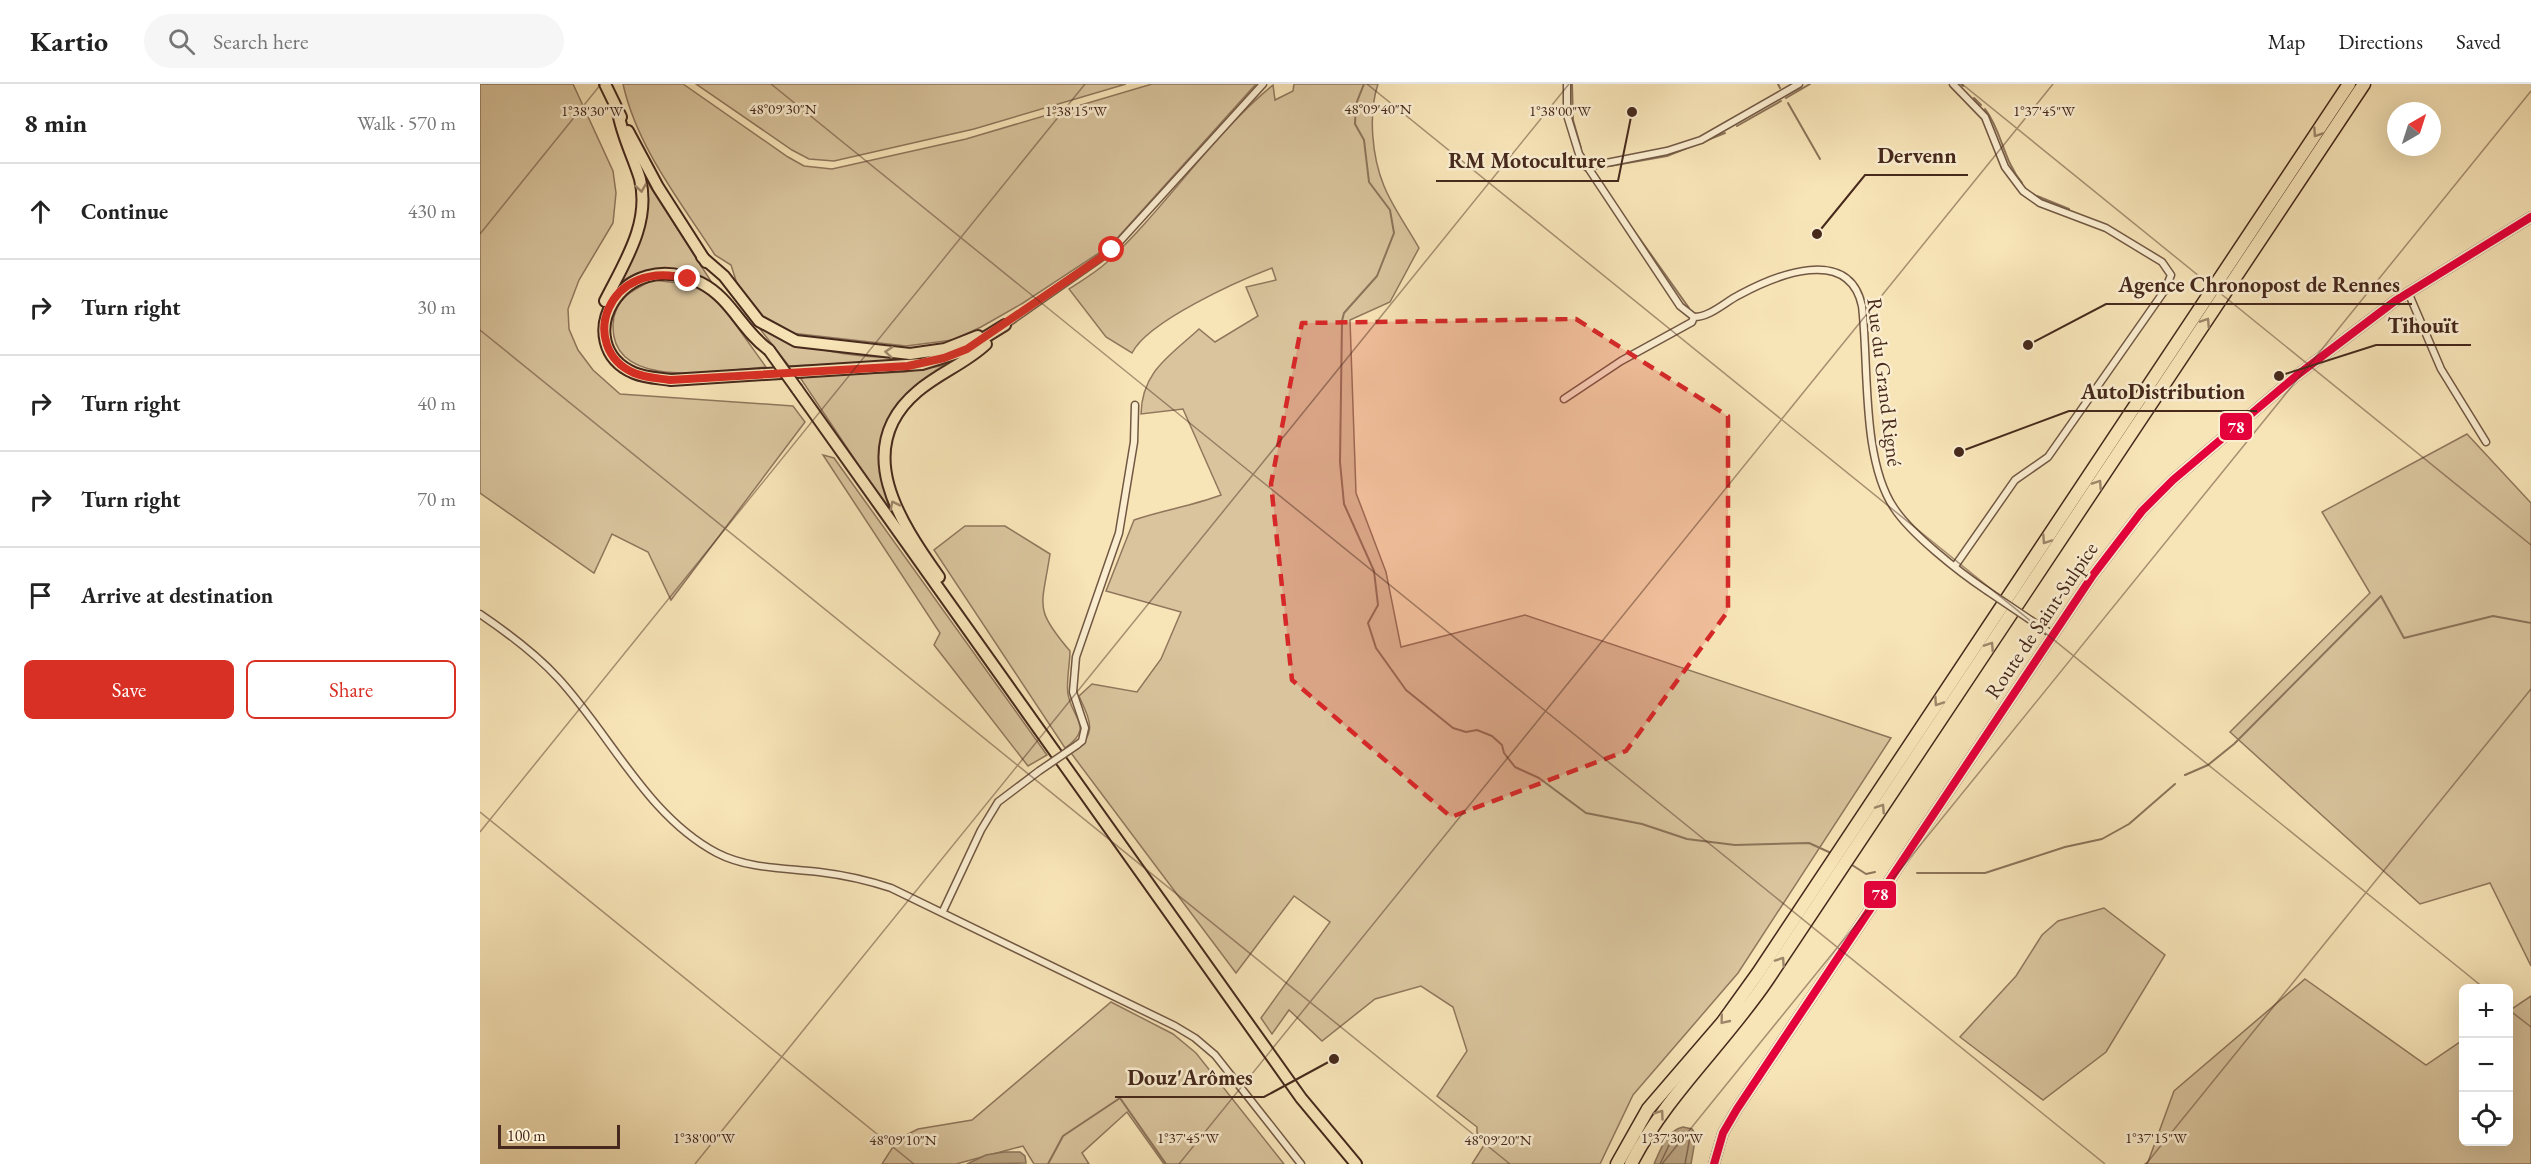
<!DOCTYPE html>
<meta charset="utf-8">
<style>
:root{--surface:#fff;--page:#f6f6f6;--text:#222;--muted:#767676;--line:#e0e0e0;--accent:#d93025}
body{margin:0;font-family:"EB Garamond",serif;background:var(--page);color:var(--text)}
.controls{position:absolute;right:18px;bottom:18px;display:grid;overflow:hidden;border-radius:9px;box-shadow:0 6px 24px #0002}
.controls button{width:54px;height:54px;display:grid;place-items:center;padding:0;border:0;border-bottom:2px solid var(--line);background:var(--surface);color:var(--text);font:30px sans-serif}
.compass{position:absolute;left:1907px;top:18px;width:54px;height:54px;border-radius:50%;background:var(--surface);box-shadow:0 6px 24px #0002;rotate:39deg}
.scale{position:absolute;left:18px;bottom:15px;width:122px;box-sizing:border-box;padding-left:6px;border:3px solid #46291c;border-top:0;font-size:16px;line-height:21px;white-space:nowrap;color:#46291c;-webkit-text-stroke:4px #faedd0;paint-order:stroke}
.stop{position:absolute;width:18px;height:18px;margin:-14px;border:4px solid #d93025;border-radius:50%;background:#fff}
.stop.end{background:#d93025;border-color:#fff;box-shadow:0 2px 6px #0008}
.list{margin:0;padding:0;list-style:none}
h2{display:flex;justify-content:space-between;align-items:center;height:78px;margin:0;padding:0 24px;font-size:26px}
h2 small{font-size:20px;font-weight:400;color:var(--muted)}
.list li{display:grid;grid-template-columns:39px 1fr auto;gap:18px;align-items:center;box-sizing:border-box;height:96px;padding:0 24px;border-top:2px solid var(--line)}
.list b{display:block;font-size:22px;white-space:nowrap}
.list em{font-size:20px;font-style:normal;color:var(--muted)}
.actions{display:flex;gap:12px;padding:18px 24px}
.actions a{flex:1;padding:14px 0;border:2px solid var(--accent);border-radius:9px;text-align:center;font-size:21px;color:var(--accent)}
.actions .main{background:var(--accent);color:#fff}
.icon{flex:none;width:33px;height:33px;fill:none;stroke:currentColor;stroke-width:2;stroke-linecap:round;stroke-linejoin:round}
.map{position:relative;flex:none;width:2051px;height:1080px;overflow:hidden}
header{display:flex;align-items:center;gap:36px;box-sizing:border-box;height:84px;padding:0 30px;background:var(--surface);border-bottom:2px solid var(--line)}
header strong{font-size:28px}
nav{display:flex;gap:33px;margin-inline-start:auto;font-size:21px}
.search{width:420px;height:54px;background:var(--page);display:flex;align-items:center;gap:15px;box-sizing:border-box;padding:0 21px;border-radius:33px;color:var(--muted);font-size:22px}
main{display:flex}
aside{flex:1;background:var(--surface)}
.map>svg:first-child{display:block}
</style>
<header>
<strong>Kartio</strong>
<div class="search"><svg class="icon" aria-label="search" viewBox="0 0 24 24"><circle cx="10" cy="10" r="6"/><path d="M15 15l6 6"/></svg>Search here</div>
<nav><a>Map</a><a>Directions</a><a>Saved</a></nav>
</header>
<main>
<aside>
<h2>8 min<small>Walk · 570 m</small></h2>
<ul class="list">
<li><svg class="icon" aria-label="ahead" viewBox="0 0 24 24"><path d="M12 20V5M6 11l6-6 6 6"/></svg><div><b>Continue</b></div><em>430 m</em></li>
<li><svg class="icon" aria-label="right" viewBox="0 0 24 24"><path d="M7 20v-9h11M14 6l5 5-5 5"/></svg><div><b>Turn right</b></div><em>30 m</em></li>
<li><svg class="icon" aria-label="right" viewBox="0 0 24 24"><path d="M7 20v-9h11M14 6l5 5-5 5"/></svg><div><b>Turn right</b></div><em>40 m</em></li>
<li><svg class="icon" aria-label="right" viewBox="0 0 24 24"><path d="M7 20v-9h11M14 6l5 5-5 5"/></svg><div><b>Turn right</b></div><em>70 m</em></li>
<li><svg class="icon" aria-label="arrive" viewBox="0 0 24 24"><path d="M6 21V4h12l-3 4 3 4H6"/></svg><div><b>Arrive at destination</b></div></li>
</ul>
<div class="actions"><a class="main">Save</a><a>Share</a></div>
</aside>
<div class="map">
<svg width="2051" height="1080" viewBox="0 0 2051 1080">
<rect width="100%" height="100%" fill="#f7e4b7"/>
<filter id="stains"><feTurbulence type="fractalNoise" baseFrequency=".00333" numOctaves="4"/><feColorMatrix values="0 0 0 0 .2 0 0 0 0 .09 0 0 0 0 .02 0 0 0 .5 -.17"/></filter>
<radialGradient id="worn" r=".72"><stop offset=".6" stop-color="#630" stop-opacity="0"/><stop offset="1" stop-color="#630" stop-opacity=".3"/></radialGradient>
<g fill="#d9c49d" stroke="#90765c" stroke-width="1.5">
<path d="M0 0H93L133 87 136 109 133 139 99 196 88 225 89 245 98 266 113 286 140 310 313 322 325 338 191 516 168 468 132 450 114 489 0 409Z"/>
<path d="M143 0H203L308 73 324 82 352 85 486 55 672 0H776L631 161 543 219 501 243 473 256 426 262 311 249 282 233 260 209 251 181 235 171C200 117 157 63 143 0Z"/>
<path d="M216 0H646L494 45 354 77 329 75 312 66Z"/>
<path d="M814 0H898C888 30 892 73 904 102 913 124 928 144 939 164L910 218 870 236 876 409 906 488 921 563 1045 531 1411 654 1258 889 1153 1011 1120 1080H992L1006 1058 997 1049V1043L957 1012 987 967 973 923 941 902 895 915 842 957 809 926 792 950 781 934 850 838 814 812 756 889 591 669C618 650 611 639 599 612L612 600 657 608 681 575 701 528 626 507 654 436C683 426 712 422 741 411L703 325 661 330C662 287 690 272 719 245L735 258 778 232 766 203 796 196 792 184C758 197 668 237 652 269L626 253 589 205C601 197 615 189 626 179 686 124 730 53 793 1L795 16 813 7Z"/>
<path d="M166 96 234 202C206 185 168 177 140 199 158 162 168 139 166 96Z"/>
<path d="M173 196 215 201 238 216 286 283C242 286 131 309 133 241 134 215 152 206 173 196Z"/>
<path d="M277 241C323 270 401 278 454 271L422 277 309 282Z"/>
<path d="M466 281C401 326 389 351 410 428L321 295 326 292 425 288Z"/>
<path d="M1987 350 2051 419V882L2010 799 1940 820 1750 648 1890 509 1842 428Z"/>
<path d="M343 371 354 374 567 671 548 682 458 566 454 561 460 549Z"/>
<path d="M485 442H525L570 470C562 523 553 524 590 567 590 580 586 597 588 610 592 635 615 643 585 664L454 466Z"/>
<path d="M1624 824 1685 871 1626 968 1563 1016 1480 953 1536 892 1562 851 1578 837Z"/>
<path d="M1825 895 1946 981 1983 956 1984 1058H2028L2029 927 2051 912V1080H1665L1668 1078 1694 1007Z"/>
<path d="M631 918 693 950 716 969 804 1080H684L647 1028 602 1069 609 1080H554L543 1062 476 1080H402L418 1055 438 1045 492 1036Z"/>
</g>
<g fill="#bba482" stroke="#8c7359" stroke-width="1.5">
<path d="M1203 1043 1212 1045 1216 1051 1211 1080H1174C1181 1065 1186 1047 1203 1043Z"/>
<path d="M524 1068H540L545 1072 546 1079 487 1080 506 1071Z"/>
</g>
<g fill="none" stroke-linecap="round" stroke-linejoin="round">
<path stroke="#80664f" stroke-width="1.5" d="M1180 1080 1191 1057 1203 1049 1210 1053 1205 1080"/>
<g stroke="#8c7359" stroke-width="2">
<path d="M884 0 876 20 875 40 884 56 889 98 910 126 914 149 897 192 864 229 862 237 860 378 864 420 894 487 898 521 888 539 896 564 926 606 973 644 986 648 997 646 1012 652 1022 661 1024 669 1035 683 1059 694 1106 729 1162 740 1207 755 1255 761 1329 759 1351 769"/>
<path d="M1092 0 1093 36 1101 64"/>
<path d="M1298 0 1300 4"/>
<path d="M1481 0 1483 2"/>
<path d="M1306 14 1330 0"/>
<path d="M1494 14 1501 21"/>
<path d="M1308 19 1340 75"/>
<path d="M1505 25C1522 47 1523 76 1542 99"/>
<path d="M1257 42 1301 17"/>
<path d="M1130 82 1187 72 1245 49"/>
<path d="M1557 112 1589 125"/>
<path d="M1145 134 1209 224"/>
<path d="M1705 691 1728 681 1754 660 1901 512 1924 554 2013 532 2051 539"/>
<path d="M1369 779 1386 790 1395 788"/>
<path d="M1437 789H1505L1585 763 1622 755 1649 740 1695 700"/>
<path d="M568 1080 583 1052 640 1014 686 1080"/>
</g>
<g stroke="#725843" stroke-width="9">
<g id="street">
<path d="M1087 0V31L1099 70 1200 222 1214 233"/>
<path d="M1473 0 1505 33 1525 83 1543 107 1560 119 1626 144 1682 178 1691 191 1685 206 1568 373 1535 396 1475 482"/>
<path d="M1106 83 1187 67 1221 56 1319 0"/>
<path d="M1928 208 1961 285 2006 358"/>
<path d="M525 241 632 166 783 0"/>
<path d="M1084 315 1141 277 1212 238 1214 233C1230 233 1245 218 1259 211 1296 191 1369 161 1382 222 1389 280 1381 375 1414 424 1431 450 1479 488 1506 506"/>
<path d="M0 530C28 549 55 569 78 594 130 650 167 732 237 769 268 785 305 784 339 788 364 791 387 796 411 804L695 942 715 954 735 971 821 1080"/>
<path d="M1552 537 1573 551"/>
<path d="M597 661 602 657 605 644 593 608 596 573 639 449 654 358 655 321"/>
<path d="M463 827 501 746 518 718 559 687"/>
</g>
</g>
<g stroke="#46291c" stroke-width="12">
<path id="secondary" d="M1234 1080 1243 1049 1257 1025 1613 491 1662 427 1693 396 1816 292 1915 217 2051 133"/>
</g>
<g stroke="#46291c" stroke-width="14">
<g id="primary">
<path d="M125 0 141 33"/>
<path d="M148 47 178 103 226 178"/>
<path d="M222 173 244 192 279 237 316 257 430 270 465 265 498 252"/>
<path d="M125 217C144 179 171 139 160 95 153 72 142 52 138 28"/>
<path d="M289 266C262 247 251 214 221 199 140 159 89 261 154 289 166 294 178 294 191 296L442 280 481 268 525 241"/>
<path d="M317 305 821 1014 876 1080"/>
<path d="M459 493C420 438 370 364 438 307 459 289 486 279 506 260"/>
</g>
</g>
<g stroke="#46291c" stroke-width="15">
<g id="highway">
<path d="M1137 1080 1168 1025 1242 939 1278 889 1869 0"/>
<path d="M1151 1080C1186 1011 1245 959 1288 895L1884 0"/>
</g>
</g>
<use href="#street" stroke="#faedd0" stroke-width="6"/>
<use href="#secondary" stroke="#faedd0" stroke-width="9"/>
<use href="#primary" stroke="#f7e4b7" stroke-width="10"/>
<use href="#highway" stroke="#f7e4b7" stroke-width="12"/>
<g stroke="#725843" stroke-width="9" stroke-linecap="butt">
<g id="street-bridge">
<path d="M1506 506 1552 537"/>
<path d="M559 687 597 661"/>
</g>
</g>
<g stroke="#46291c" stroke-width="14" stroke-linecap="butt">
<path id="primary-bridge" d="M289 266 317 305"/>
</g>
<use href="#street-bridge" stroke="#faedd0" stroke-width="6"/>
<use href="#primary-bridge" stroke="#f7e4b7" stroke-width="10"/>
<g stroke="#faedd0" stroke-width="12">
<path id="bus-1" d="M1234 1080 1243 1049 1257 1025 1613 491 1662 427 1693 396 1816 292 1915 217 2051 133"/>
</g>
<use href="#bus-1" stroke="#e4003a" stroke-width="8"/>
</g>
<defs><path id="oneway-chevron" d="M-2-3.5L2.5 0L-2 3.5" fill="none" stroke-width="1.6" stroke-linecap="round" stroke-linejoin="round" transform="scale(1.5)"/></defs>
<g stroke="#9e866a">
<use href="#oneway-chevron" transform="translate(1837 49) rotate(124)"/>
<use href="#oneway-chevron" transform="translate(161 104) rotate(81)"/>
<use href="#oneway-chevron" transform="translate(1726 238) rotate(-57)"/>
<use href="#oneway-chevron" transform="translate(409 268) rotate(-175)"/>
<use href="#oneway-chevron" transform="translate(1618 400) rotate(-56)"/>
<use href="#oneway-chevron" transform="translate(414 421) rotate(-116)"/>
<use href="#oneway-chevron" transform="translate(1566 456) rotate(124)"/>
<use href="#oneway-chevron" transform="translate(1510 562) rotate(-57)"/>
<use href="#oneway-chevron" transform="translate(1458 618) rotate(124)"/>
<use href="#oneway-chevron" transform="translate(1401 724) rotate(-57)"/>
<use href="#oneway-chevron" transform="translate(1301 877) rotate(-56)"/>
<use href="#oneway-chevron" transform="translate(1244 936) rotate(129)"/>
<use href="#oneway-chevron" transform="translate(1180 1030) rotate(-54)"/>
</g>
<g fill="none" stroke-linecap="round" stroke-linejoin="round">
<path stroke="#d93025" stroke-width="8" d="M208 195C126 172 97 264 154 289 166 294 178 294 190 296L428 282 464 274 487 265 632 166"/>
</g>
<path fill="#d62828" fill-opacity="0.2" stroke="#d62828" stroke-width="4.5" stroke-dasharray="12 8" stroke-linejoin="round" d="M1096 235 1248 332V527L1146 667 971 733 812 596 791 400 822 239Z"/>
<path fill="none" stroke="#46291c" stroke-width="1.5" stroke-opacity="0.45" d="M291 0 1625 1080M887 0 2004 904M1482 0 2051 461M0 150 121 0M0 246 1030 1080M0 728 434 1080M0 748 605 0M2028 925 2051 943M215 1080 1089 0M699 1080 1573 0M1182 1080 2051 7M1666 1080 2051 605"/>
<g text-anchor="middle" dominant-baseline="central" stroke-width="5" stroke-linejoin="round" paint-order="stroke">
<g font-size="21" fill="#46291c" stroke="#faedd0">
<text transform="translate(1405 298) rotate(83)">Rue du Grand Rigné</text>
<text transform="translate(1561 536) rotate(-56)">Route de Saint-Sulpice</text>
</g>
</g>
<g font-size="15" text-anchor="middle" fill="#46291c" stroke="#faedd0" stroke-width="5" stroke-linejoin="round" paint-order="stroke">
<text x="303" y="30">48°09'30"N</text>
<text x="898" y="30">48°09'40"N</text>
<text x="112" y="32">1°38'30"W</text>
<text x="596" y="32">1°38'15"W</text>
<text x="1080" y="32">1°38'00"W</text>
<text x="1564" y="32">1°37'45"W</text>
<text x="224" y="1059">1°38'00"W</text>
<text x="708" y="1059">1°37'45"W</text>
<text x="1192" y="1059">1°37'30"W</text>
<text x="1676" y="1059">1°37'15"W</text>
<text x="423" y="1061">48°09'10"N</text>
<text x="1018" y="1061">48°09'20"N</text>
</g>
<path fill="none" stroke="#46291c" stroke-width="2" d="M1337 150L1385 91H1488M1152 28L1138 97H956M1548 261L1626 220H1932M1799 292L1896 261H1991M1479 368L1589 327H1777M854 975L784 1013H635"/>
<g fill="#46291c" stroke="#faedd0" stroke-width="2">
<circle cx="1337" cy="150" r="6"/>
<circle cx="1152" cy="28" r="6"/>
<circle cx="1548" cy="261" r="6"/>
<circle cx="1799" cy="292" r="6"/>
<circle cx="1479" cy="368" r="6"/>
<circle cx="854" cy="975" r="6"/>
</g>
<g font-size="22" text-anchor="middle" font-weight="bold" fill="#46291c" stroke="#faedd0" stroke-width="5" stroke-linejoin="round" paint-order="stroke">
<text x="1437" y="79">Dervenn</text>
<text x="1047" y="84">RM Motoculture</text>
<text x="1779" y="208">Agence Chronopost de Rennes</text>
<text x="1943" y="249">Tihouït</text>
<text x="1683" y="315">AutoDistribution</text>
<text x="710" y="1001">Douz'Arômes</text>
</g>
<g stroke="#faedd0" stroke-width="2">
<rect x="1739" y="328" width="34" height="29" rx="6" fill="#e4003a"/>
<rect x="1383" y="796" width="34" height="29" rx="6" fill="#e4003a"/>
</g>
<g font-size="16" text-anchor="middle" font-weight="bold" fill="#fff">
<text x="1756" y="349">78</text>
<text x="1400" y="816">78</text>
</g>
<rect width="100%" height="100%" filter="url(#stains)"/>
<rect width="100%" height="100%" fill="url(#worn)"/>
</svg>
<div class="controls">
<button>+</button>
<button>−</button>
<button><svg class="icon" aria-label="locate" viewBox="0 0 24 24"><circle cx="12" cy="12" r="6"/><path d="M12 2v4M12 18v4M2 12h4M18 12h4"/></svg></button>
</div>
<svg class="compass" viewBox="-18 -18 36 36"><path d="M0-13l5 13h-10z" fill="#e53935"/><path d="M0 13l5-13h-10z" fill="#767676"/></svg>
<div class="scale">100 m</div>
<div class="stop" style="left:632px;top:166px"></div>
<div class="stop end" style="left:208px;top:195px"></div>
</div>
</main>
